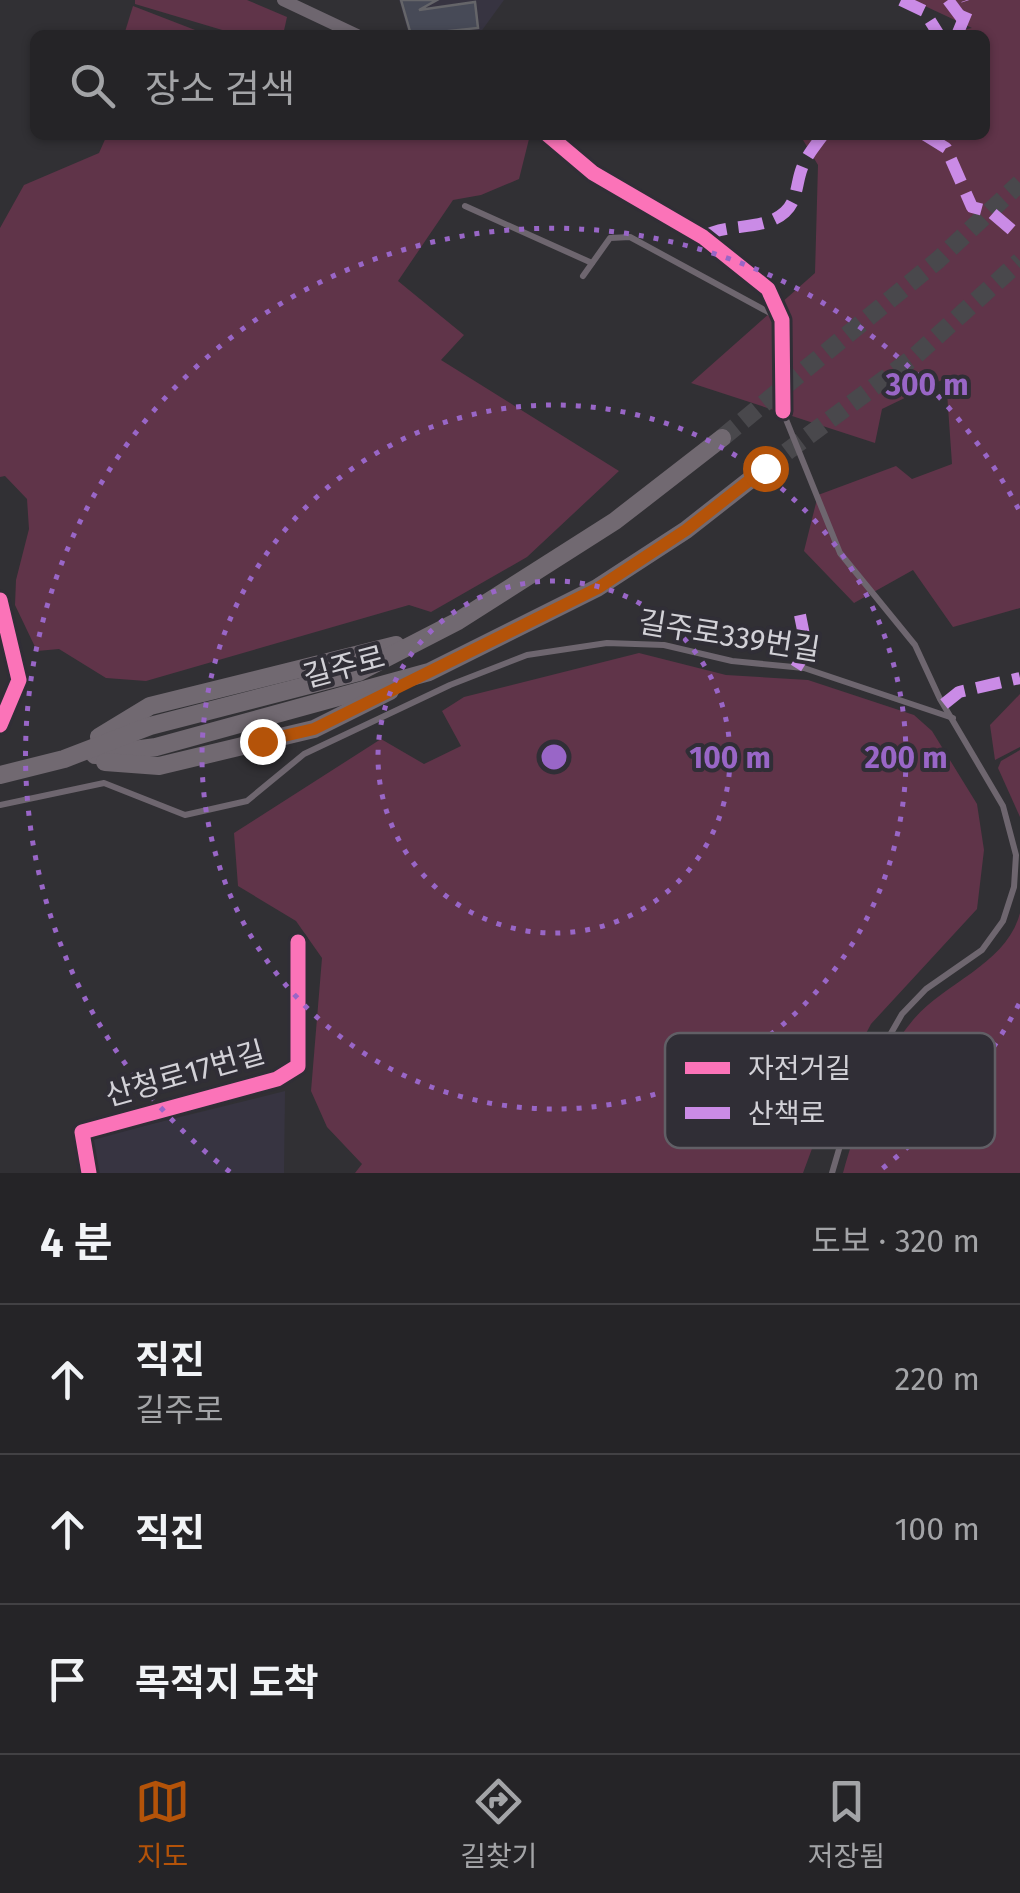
<!DOCTYPE html>
<html lang="ko">
<meta charset="utf-8">
<style>
:root{--surface:#252427;--page:#313033;--text:#f1f3f6;--muted:#a3a4a7;--line:#424144;--accent:#b45309}
body{margin:0;font-family:"Fira Sans","Noto Sans KR",sans-serif;background:var(--page);color:var(--text)}
.stop{position:absolute;width:30px;height:30px;margin:-22px;border:8px solid #b45309;border-radius:50%;background:#fff}
.stop.end{background:#b45309;border-color:#fff;box-shadow:0 2px 10px #0008}
.list{margin:0;padding:0;list-style:none}
h2{display:flex;justify-content:space-between;align-items:center;height:130px;margin:0;padding:0 40px;font-size:42px}
h2 small{font-size:32px;font-weight:400;color:var(--muted)}
.list li{display:grid;grid-template-columns:65px 1fr auto;gap:30px;align-items:center;box-sizing:border-box;height:150px;padding:0 40px;border-top:2px solid var(--line)}
.list b{display:block;font-size:38px;white-space:nowrap}
.list p{margin:0;font-size:32px;white-space:nowrap;color:var(--muted)}
.list em{font-size:32px;font-style:normal;color:var(--muted)}
.icon{flex:none;width:55px;height:55px;fill:none;stroke:currentColor;stroke-width:2;stroke-linecap:round;stroke-linejoin:round}
.map{position:relative;flex:none;width:1020px;height:1173px;overflow:hidden}
.search{position:absolute;background:var(--surface);box-shadow:0 2px 8px #0004;left:30px;right:30px;top:30px;height:110px;display:flex;align-items:center;gap:25px;box-sizing:border-box;padding:0 35px;border-radius:15px;color:var(--muted);font-size:38px}
.sheet{height:580px;background:var(--surface)}
nav{display:flex;justify-content:space-around;align-items:center;box-sizing:border-box;height:140px;border-top:2px solid var(--line);background:var(--surface);font-size:28px;color:var(--muted)}
nav a{display:grid;justify-items:center;gap:5px}
nav .on{color:var(--accent)}
.map>svg:first-child{display:block}
</style>
<div class="map">
<svg width="1020" height="1173" viewBox="0 0 1020 1173">
<rect width="100%" height="100%" fill="#313034"/>
<g fill="#373441">
<path d="M399 0H504L480 33 463 35H409Z"/>
<path d="M285 1091 284 1173H97L89 1149 95 1138Z"/>
</g>
<g fill="#603449">
<path d="M135 0H247L287 17 283 35H239L135 4Z"/>
<path d="M912 0H1020V608L953 627 913 570 854 603 804 551 818 495 896 466 912 479 952 464 946 378 882 409 875 443 691 383 815 273 818 165 800 135H985V35H934L972 28Z"/>
<path d="M133 6 208 35H124Z"/>
<path d="M107 135H530L519 179 481 195 453 200 398 281 464 335 441 360 619 471 527 557 431 612 409 605 146 681 106 678 59 649 37 651 15 605 16 580 29 529 27 499 5 476 0 477V228L24 185 99 153Z"/>
<path d="M639 653 726 675 808 680 914 715 932 731 977 804 984 850 977 909 871 1024 827 1108 803 1173H355L362 1164 327 1127 311 1091 322 958 296 921 238 886 234 833 381 739 424 764 461 746 442 711 464 697Z"/>
<path d="M1020 694V747L995 760 990 725Z"/>
<path d="M1020 750V817L998 768 1001 761Z"/>
<path d="M1020 913V1173H843C858 1120 877 1063 913 1020 944 983 1007 964 1020 913Z"/>
</g>
<path fill="#474a57" stroke="#656569" stroke-width="2.5" d="M401 0H437L419 10 475 2 478 28 411 35Z"/>
<g fill="none" stroke-linecap="round" stroke-linejoin="round">
<g stroke="#49484c" stroke-width="18" stroke-dasharray="18 9" stroke-linecap="butt">
<path d="M722 438 938 260 1020 183"/>
<path d="M765 468 914 357 1020 261"/>
</g>
<g stroke="#6e666f" stroke-width="6">
<path d="M465 206 592 263"/>
<path d="M583 276 610 238 630 237 781 319"/>
<path d="M783 412 840 553 915 645 940 699 1003 806 1016 855 1014 887 1003 921 982 950 926 989 902 1014 854 1098 832 1173"/>
<path d="M0 805 104 783 185 815 247 801 304 754 450 685 527 655 607 643 664 645 732 661 804 668 953 718"/>
</g>
<g stroke="#6e666f" stroke-width="12">
<path d="M283 0 357 35"/>
<path d="M548 135 593 173 703 237 768 289 782 320 783 411"/>
<path d="M0 600 19 680 0 725"/>
<path d="M89 1173 82 1132 277 1079 298 1066V942"/>
</g>
<g stroke="#716971" stroke-width="18">
<path d="M99 737 150 706 396 645"/>
<path d="M95 755 156 747 429 672 597 588 686 530 765 468"/>
<path d="M105 762 159 766 314 729 390 691"/>
<path d="M0 775 64 759 150 726 359 672 458 621 615 521 722 438"/>
</g>
<g stroke="#ca8be6" stroke-width="12" stroke-dasharray="25 12" stroke-linecap="butt">
<path d="M901 0 924 11 939 35"/>
<path d="M948 0 963 20"/>
<path d="M957 35 969 6 967 0"/>
<path d="M925 135 946 148 972 207 991 212 1020 237"/>
<path d="M703 237C727 222 763 232 785 212 798 200 796 183 802 168 807 155 815 146 823 135"/>
<path d="M796 668 807 650 800 615"/>
<path d="M944 704 959 692 1020 678"/>
</g>
<g stroke="#302e36" stroke-width="21">
<g id="cycleway">
<path d="M548 135 593 173 703 237 768 289 782 320 783 411"/>
<path d="M0 600 19 680 0 725"/>
<path d="M89 1173 82 1132 277 1079 298 1066V942"/>
</g>
</g>
<use href="#cycleway" stroke="#fb73b8" stroke-width="15"/>
</g>
<g fill="none" stroke-linecap="round" stroke-linejoin="round">
<path stroke="#b45309" stroke-width="12" d="M262 741 314 729 598 588 686 530 765 468"/>
</g>
<g fill="none" stroke="#9966c7" stroke-width="5" stroke-dasharray="5 10">
<circle cx="554" cy="757" r="176"/>
<circle cx="554" cy="757" r="352"/>
<path d="M1019 1004A527 527 0 0 1 878 1172M230 1172A527 527 0 1 1 1019 510"/>
</g>
<g text-anchor="middle" dominant-baseline="central" stroke-width="8" stroke-linejoin="round" paint-order="stroke">
<g font-size="30" fill="#d2d1d7" stroke="#302e36">
<text transform="translate(729 636) rotate(9)">길주로339번길</text>
<text transform="translate(344 667) rotate(-15)">길주로</text>
<text transform="translate(185 1074) rotate(-16)">산청로17번길</text>
</g>
</g>
<rect x="665" y="1033" width="330" height="115" rx="15" fill="#302e36" stroke="#615f66" stroke-width="2.5"/>
<rect x="685" y="1062" width="45" height="12" fill="#fb73b8"/>
<rect x="685" y="1107" width="45" height="12" fill="#ca8be6"/>
<g font-size="28" fill="#d2d1d7">
<text x="748" y="1078">자전거길</text>
<text x="748" y="1123">산책로</text>
</g>
<circle cx="554" cy="757" r="15" fill="#9966c7" stroke="#302e36" stroke-width="5"/>
<g font-size="30" text-anchor="middle" font-weight="bold" fill="#9966c7" stroke="#302e36" stroke-width="8" stroke-linejoin="round" paint-order="stroke">
<text x="927" y="395">300 m</text>
<text x="730" y="768">100 m</text>
<text x="906" y="768">200 m</text>
</g>
</svg>
<div class="stop" style="left:765px;top:468px"></div>
<div class="stop end" style="left:262px;top:741px"></div>
<div class="search"><svg class="icon" aria-label="search" viewBox="0 0 24 24"><circle cx="10" cy="10" r="6"/><path d="M15 15l6 6"/></svg>장소 검색</div>
</div>
<section class="sheet">
<h2>4 분<small>도보 · 320 m</small></h2>
<ul class="list">
<li><svg class="icon" aria-label="ahead" viewBox="0 0 24 24"><path d="M12 20V5M6 11l6-6 6 6"/></svg><div><b>직진</b><p>길주로</p></div><em>220 m</em></li>
<li><svg class="icon" aria-label="ahead" viewBox="0 0 24 24"><path d="M12 20V5M6 11l6-6 6 6"/></svg><div><b>직진</b></div><em>100 m</em></li>
<li><svg class="icon" aria-label="arrive" viewBox="0 0 24 24"><path d="M6 21V4h12l-3 4 3 4H6"/></svg><div><b>목적지 도착</b></div></li>
</ul>
</section>
<nav>
<a class="on"><svg class="icon" aria-label="map" viewBox="0 0 24 24"><path d="M3 6l6-2 6 2 6-2v14l-6 2-6-2-6 2zM9 4v14M15 6v14"/></svg>지도</a>
<a><svg class="icon" aria-label="directions" viewBox="0 0 24 24"><path d="M12 3l9 9-9 9-9-9zM9 14v-3h6M13 9l2 2-2 2"/></svg>길찾기</a>
<a><svg class="icon" aria-label="saved" viewBox="0 0 24 24"><path d="M7 4h10v16l-5-4-5 4z"/></svg>저장됨</a>
</nav>
